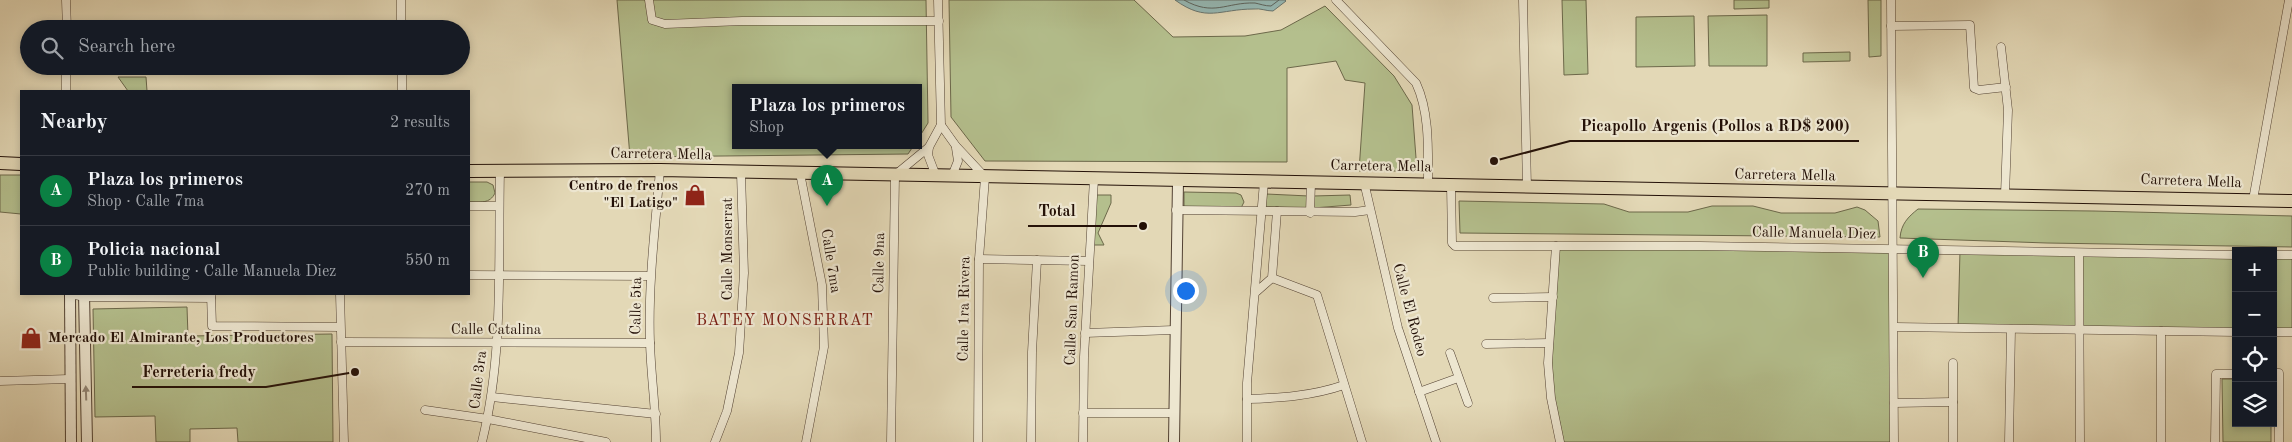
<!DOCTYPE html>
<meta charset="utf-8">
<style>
:root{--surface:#171b24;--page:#20242c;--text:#f1f3f6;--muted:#9ea1a6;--line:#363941;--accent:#0b8043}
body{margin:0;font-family:"Old Standard TT",serif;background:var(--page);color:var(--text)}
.controls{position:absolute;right:15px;bottom:15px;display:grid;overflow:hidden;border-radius:0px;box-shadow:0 2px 8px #0003}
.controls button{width:45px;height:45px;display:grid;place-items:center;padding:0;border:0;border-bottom:1px solid var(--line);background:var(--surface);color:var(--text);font:25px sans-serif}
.you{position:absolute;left:1185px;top:290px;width:18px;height:18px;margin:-12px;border:4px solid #fff;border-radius:50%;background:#1a73e8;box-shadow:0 0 0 8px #1a73e833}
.badge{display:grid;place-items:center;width:32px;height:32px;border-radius:50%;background:var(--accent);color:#fff;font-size:16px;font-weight:700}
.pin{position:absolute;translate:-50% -41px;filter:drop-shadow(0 1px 2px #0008)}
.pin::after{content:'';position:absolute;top:26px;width:18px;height:15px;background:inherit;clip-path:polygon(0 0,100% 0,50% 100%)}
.popup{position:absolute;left:732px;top:84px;width:190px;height:65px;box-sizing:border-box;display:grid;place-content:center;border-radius:0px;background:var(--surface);filter:drop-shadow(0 1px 4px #0005);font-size:16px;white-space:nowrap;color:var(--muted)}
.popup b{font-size:19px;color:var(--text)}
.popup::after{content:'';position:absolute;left:50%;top:100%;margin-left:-10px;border:10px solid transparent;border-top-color:var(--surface)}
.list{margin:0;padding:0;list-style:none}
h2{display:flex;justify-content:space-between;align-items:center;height:65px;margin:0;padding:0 20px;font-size:21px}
h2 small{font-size:16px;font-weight:400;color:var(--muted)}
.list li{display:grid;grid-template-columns:32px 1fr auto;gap:15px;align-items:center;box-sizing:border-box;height:70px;padding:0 20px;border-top:1px solid var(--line)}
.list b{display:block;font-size:19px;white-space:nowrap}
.list p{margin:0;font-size:16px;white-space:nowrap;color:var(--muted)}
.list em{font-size:16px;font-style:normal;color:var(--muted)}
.icon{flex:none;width:28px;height:28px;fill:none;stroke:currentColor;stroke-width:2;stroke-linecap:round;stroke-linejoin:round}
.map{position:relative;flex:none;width:2292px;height:442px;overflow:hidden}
.search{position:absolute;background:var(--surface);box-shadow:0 2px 8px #0003;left:20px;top:20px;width:450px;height:55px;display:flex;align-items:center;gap:12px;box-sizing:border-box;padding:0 18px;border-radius:28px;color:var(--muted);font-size:19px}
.panel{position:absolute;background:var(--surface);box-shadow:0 2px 8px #0003;left:20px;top:90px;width:450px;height:205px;border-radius:0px}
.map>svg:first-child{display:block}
</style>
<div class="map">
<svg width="2292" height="442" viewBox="0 0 2292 442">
<rect width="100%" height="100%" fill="#e3d8b6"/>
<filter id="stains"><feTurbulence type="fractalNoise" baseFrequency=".004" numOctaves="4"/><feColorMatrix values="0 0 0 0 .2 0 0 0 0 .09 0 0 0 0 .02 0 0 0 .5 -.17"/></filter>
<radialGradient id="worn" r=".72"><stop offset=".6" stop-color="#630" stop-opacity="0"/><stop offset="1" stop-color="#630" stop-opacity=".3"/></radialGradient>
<g fill="#b4bf8d" stroke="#6c684a">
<path d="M617 0H926L928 123 918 139V87H736V145H914L908 154 630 157Z"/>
<path d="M949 0H1134L1173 37 1245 36 1281 30 1325 6 1394 76 1412 105 1417 171H1359L1365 83 1345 80 1336 61 1287 68V162L985 161 951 117Z"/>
<path d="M1562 0H1586L1588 74 1564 75Z"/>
<path d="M1734 0H1769V8L1734 9Z"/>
<path d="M1868 0H1881V56L1869 57Z"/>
<path d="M1767 15V66H1709L1708 16Z"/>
<path d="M1694 16 1695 66 1636 67V17Z"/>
<path d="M1850 52V61L1803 62V53Z"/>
<path d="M118 77H146L147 91H128Z"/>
<path d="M0 175H21V214L0 212Z"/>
<path d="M469 182H487L493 185 495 193C490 204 480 202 469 202Z"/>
<path d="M1184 192 1236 193 1241 195 1244 202 1241 208 1184 207Z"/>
<path d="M1266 194 1309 196 1308 208 1265 207Z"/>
<path d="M1095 195H1111V203L1098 233 1104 245H1094Z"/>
<path d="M1350 195 1351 205 1313 208V196Z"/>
<path d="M1459 201 1604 204 1629 212H1688L1712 206H1753L1781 213H1835L1857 207 1865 210 1878 221 1880 237 1460 233Z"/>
<path d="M1918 209 2094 211 2292 216V247L2047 243 1900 238C1901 224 1908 217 1918 209Z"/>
<path d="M1556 246 1894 249 1895 442H1560L1548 363Z"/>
<path d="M1960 251 2236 254V331L1958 328Z"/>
<path d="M2273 254 2292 255V331H2273Z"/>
<path d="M187 307 188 336 332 334 333 442H238L237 428 190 429V442H156L155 416 95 417 93 309Z"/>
<path d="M2222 379H2236V423H2271V442H2223Z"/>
</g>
<path fill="#96b9b5" stroke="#68756f" d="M1175 0H1285L1286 1 1273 11C1266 11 1260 8 1254 9 1219 9 1207 23 1175 0Z"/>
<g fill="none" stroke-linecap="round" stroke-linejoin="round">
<path stroke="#5c645e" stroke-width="1" d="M1184 0C1214 17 1226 2 1255 3 1260 4 1265 6 1271 6L1279 0"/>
<g stroke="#534233" stroke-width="9">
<g id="minor">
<path d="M66 0 67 29"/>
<path d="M401 0V29"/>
<path d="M649 0 652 20 665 24 742 21H939"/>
<path d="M1336 0 1416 83C1430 113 1428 151 1428 184"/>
<path d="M1523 0 1527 188"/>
<path d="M1891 0 1894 442"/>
<path d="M1891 26 1970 25 1974 88 1979 90 2006 87"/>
<path d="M2001 47 2008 110 2005 195"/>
<path d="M402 66V91"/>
<path d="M66 91V66"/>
<path d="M941 125 956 146 985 177 979 259 978 442"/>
<path d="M800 173 822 285 824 347 806 442"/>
<path d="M936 176 928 155 929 147 941 125 938 0"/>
<path d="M952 176 958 161 956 148"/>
<path d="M1364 182 1398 328 1436 442"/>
<path d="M1451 185 1452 243 1455 246H1700L2236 255"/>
<path d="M2253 200 2289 0"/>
<path d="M469 206H499"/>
<path d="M1176 210 1277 211 1272 278 1256 292"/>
<path d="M1277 211 1355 212 1370 210"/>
<path d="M1310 213 1311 182"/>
<path d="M1556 246 1548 363 1551 398 1560 442"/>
<path d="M2079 254 2080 442"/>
<path d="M2273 255H2292"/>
<path d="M979 259 1089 261"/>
<path d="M469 275 650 276"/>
<path d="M1272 278 1317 295 1362 442"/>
<path d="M70 294 85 297 211 298"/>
<path d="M211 294 212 326 340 327"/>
<path d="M340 294 344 442"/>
<path d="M1493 298 1553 297"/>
<path d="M1895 327 2236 332"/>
<path d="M2161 331V442"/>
<path d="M2273 332H2292"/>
<path d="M1085 333 1174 330"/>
<path d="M341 342 650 343"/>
<path d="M1486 344 1549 343"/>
<path d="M1450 353 1468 403"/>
<path d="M1953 363V442"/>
<path d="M2273 373H2279V442"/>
<path d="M0 381 69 379"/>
<path d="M1419 392 1458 378"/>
<path d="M492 397 656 414"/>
<path d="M1247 399C1280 398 1312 396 1344 385"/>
<path d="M1894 403 1953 402"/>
<path d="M425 410 488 419 606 442"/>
<path d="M1083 413H1174"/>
<path d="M482 442C504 353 498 262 500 171"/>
<path d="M656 442C656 409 651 376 650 343 648 285 655 228 660 170"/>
<path d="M715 442 727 411 739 353 744 273 741 173"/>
<path d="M891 442 895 175 929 147"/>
<path d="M1031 442 1032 352 1037 260"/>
<path d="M1083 442 1084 357 1094 179"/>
<path d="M1247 442V383L1264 182"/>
<path d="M2009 442 2011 329"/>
<path d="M2215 442 2216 374H2236"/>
</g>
</g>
<g stroke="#534233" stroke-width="12">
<g id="tertiary">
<path d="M70 294 71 442"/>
<path d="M84 294 87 442"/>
<path d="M1174 442 1178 181"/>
</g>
</g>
<g stroke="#231007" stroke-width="14">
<g id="primary">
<path d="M0 163 21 164"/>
<path d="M469 171 660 170 2292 201"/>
</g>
</g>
<use href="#minor" stroke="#ede6d0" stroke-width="8"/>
<use href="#tertiary" stroke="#ede6d0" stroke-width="10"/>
<use href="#primary" stroke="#e3d8b6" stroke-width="12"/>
</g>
<defs><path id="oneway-solid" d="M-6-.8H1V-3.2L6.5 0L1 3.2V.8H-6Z" transform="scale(1.25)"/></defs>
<use fill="#928676" href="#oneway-solid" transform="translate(86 393) rotate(-92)"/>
<defs>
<g id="shop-bare" transform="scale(1.725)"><path d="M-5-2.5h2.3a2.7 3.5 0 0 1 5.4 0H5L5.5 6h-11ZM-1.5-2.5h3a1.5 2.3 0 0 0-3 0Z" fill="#8f2418" stroke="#ede6d0" stroke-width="2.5" paint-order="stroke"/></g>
</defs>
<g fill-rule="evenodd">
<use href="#shop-bare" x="695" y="195"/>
<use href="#shop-bare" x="31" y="338"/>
</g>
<g text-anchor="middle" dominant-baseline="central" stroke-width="4.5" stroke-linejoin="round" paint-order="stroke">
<g font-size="15" fill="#231007" stroke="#ede6d0">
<text transform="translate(661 155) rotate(1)">Carretera Mella</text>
<text transform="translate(1381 167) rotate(1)">Carretera Mella</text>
<text transform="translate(1785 176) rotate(1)">Carretera Mella</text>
<text transform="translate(2191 182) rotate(2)">Carretera Mella</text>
<text transform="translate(1814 234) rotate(1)">Calle Manuela Diez</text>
<text transform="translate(728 249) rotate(-90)">Calle Monserrat</text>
<text transform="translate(830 261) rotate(81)">Calle 7ma</text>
<text transform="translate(880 263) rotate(-89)">Calle 9na</text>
<text transform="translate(637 306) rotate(-89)">Calle 5ta</text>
<text transform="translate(965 309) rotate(-89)">Calle 1ra Rivera</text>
<text transform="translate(1073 310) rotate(-88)">Calle San Ramon</text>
<text transform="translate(1409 310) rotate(75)">Calle El Rodeo</text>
<text x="496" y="330">Calle Catalina</text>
<text transform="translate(479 380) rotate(-83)">Calle 3ra</text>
</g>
<g font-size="15" font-weight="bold" fill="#231007" stroke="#ede6d0" text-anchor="end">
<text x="678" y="186">Centro de frenos<tspan x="678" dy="17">"El Latigo"</tspan></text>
<text x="48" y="338" text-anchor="start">Mercado El Almirante, Los Productores</text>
</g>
<g font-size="16" letter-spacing="1" fill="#7a1f14" stroke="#ede6d0">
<text x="785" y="321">BATEY MONSERRAT</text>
</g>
</g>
<path fill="none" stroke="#231007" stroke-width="2" d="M1494 161L1570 141H1859M1143 226L1085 226H1028M355 372L266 387H132"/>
<g fill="#231007" stroke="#ede6d0" stroke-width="2">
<circle cx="1494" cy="161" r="5"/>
<circle cx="1143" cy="226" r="5"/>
<circle cx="355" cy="372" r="5"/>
</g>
<g font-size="16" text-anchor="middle" font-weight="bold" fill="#231007" stroke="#ede6d0" stroke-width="4.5" stroke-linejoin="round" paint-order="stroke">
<text x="1715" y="131">Picapollo Argenis (Pollos a RD$ 200)</text>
<text x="1057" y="216">Total</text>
<text x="199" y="377">Ferreteria fredy</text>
</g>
<rect width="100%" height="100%" filter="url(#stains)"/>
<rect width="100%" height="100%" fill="url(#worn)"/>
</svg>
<div class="controls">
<button>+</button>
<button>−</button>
<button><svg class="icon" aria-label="locate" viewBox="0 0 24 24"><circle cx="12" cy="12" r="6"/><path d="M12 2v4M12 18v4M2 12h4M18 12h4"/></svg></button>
<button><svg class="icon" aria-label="layers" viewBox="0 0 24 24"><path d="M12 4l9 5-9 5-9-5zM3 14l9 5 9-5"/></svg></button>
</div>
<div class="you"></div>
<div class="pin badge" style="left:827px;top:206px">A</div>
<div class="popup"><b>Plaza los primeros</b>Shop</div>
<div class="pin badge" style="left:1923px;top:278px">B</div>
<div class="search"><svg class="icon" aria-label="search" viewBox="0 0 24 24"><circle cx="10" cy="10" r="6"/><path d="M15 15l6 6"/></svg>Search here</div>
<section class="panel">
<h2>Nearby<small>2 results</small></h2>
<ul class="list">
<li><span class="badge">A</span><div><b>Plaza los primeros</b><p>Shop · Calle 7ma</p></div><em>270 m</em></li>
<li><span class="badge">B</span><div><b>Policia nacional</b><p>Public building · Calle Manuela Diez</p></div><em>550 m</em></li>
</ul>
</section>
</div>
